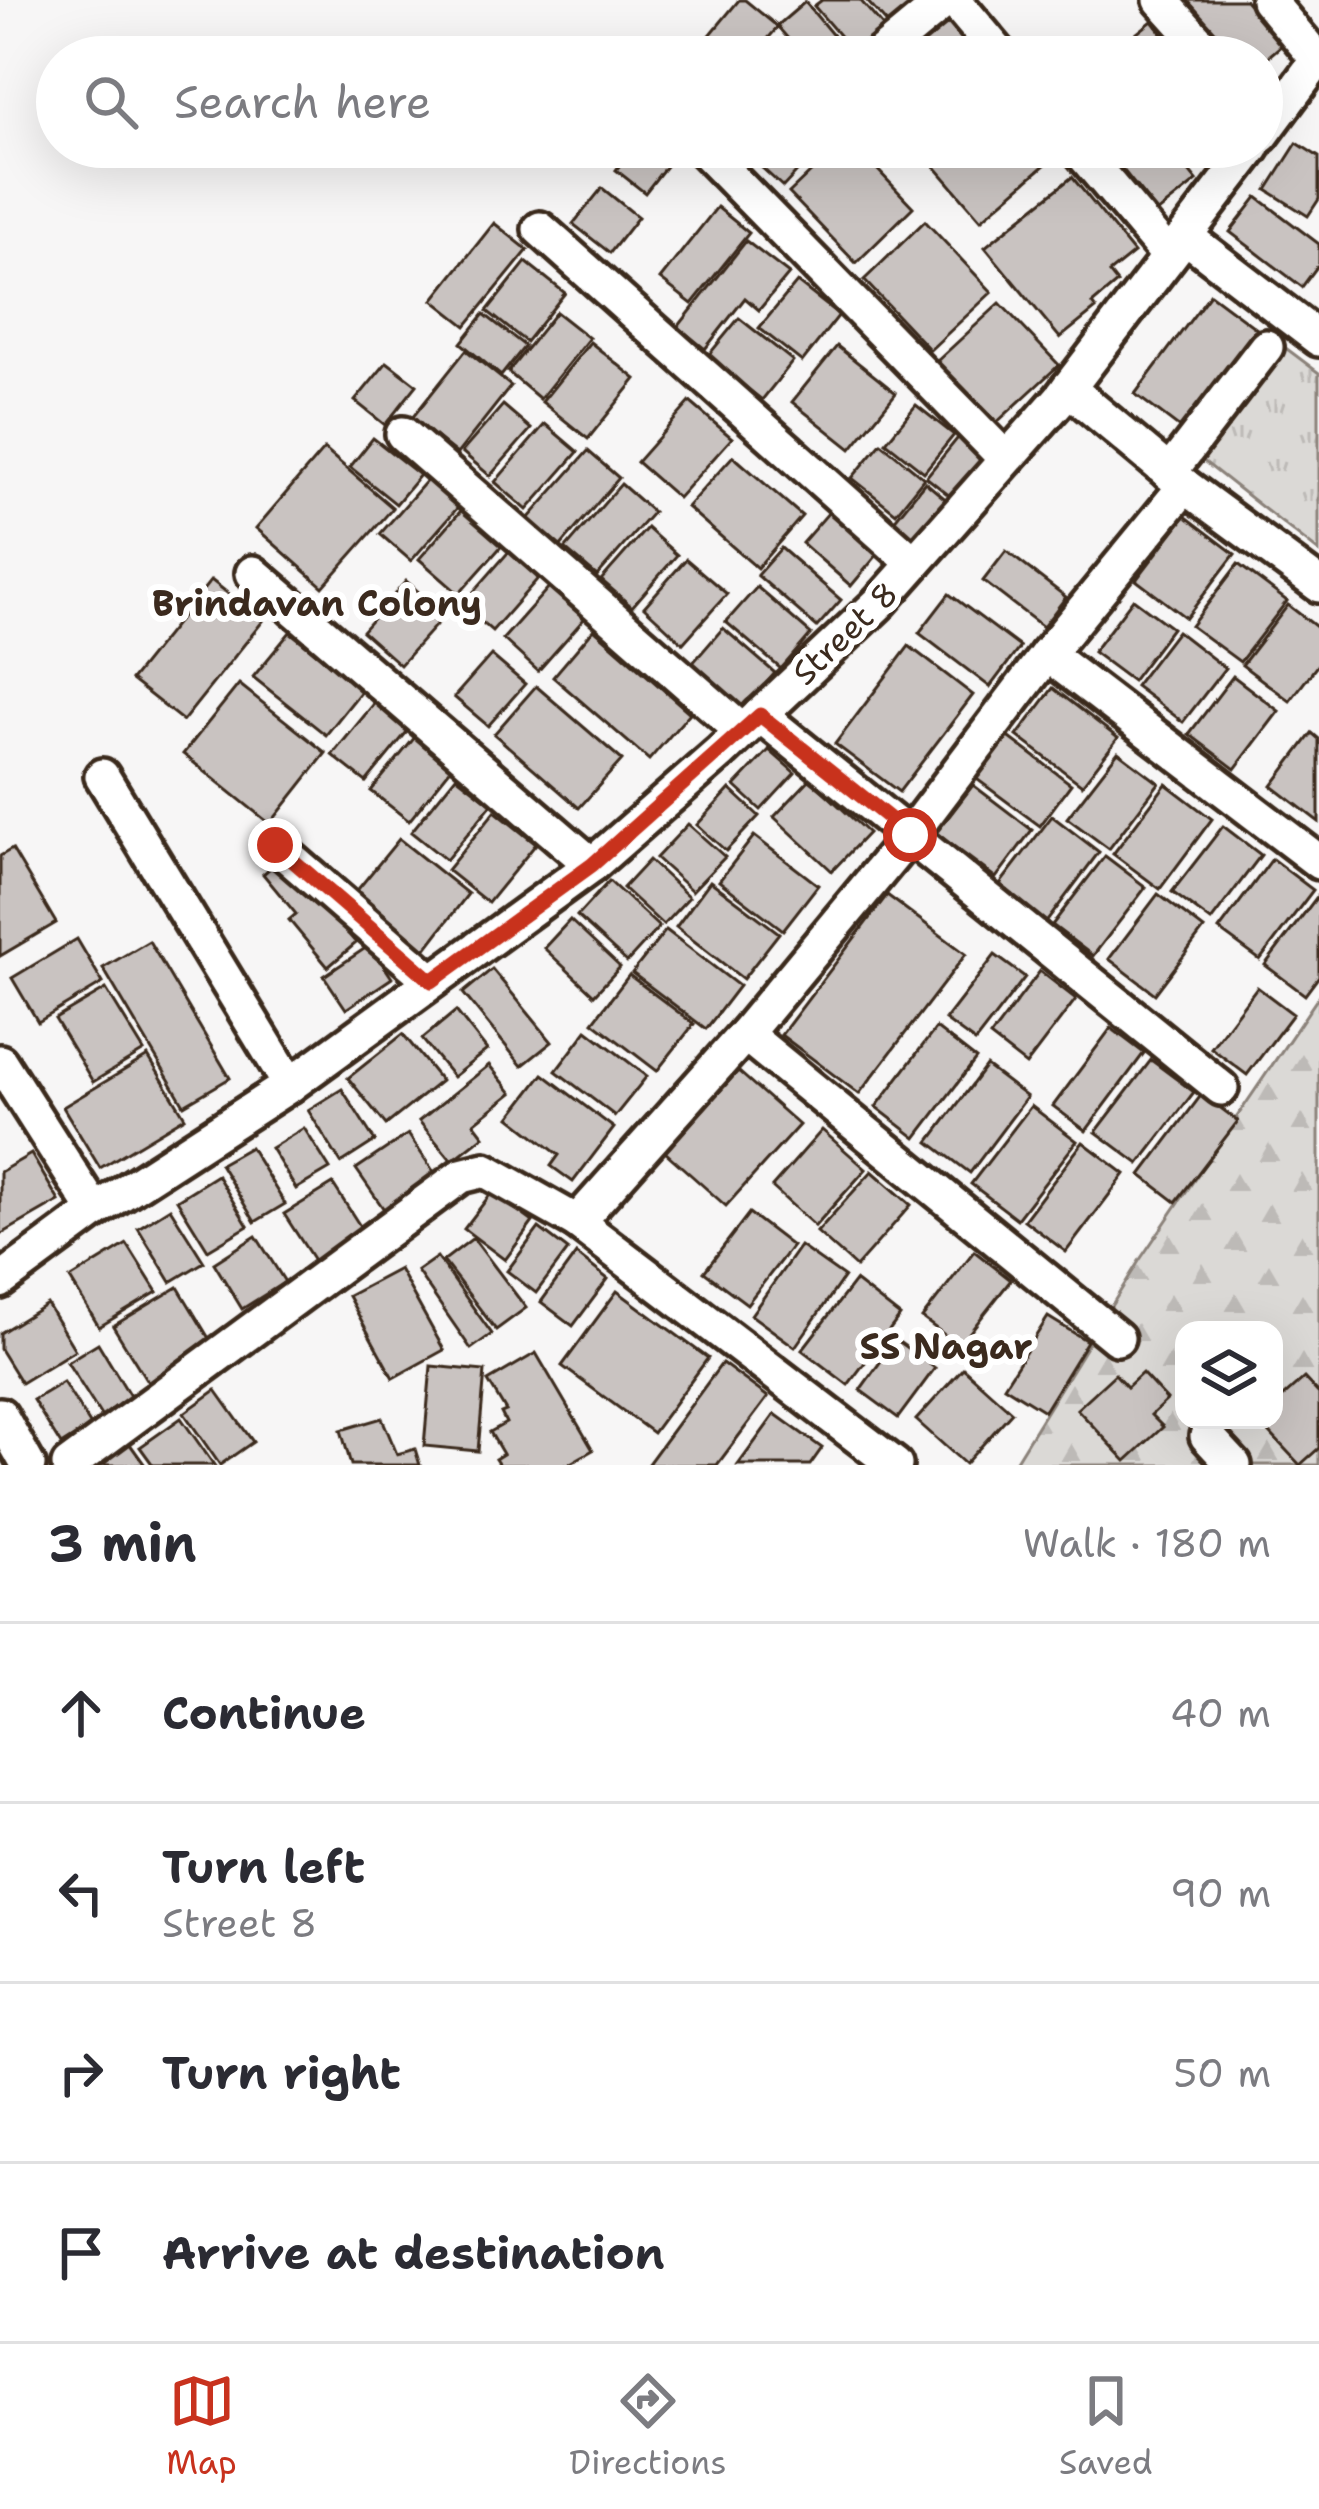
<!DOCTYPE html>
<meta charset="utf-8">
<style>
:root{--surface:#fff;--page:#f2f2f3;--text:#2b2b33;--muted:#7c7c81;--line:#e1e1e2;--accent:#c8321e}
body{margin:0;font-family:"Shantell Sans",sans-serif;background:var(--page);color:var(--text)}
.controls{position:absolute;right:36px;bottom:36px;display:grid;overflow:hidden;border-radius:24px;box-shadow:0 12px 48px #0002}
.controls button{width:108px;height:108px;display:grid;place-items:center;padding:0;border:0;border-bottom:3px solid var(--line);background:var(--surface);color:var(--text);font:60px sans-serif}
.stop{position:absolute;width:36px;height:36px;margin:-27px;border:9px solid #c8321e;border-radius:50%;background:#fff}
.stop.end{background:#c8321e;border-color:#fff;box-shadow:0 3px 12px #0008}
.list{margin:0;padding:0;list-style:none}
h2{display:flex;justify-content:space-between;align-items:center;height:156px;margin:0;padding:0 48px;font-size:51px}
h2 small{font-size:39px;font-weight:400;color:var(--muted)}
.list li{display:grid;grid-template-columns:78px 1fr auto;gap:36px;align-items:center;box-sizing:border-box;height:180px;padding:0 48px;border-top:3px solid var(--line)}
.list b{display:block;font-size:45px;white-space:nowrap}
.list p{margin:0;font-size:39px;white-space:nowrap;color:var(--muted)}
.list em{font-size:39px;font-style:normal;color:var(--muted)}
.icon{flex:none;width:66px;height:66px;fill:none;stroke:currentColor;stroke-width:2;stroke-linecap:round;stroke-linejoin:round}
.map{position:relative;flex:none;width:1319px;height:1465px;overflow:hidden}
.search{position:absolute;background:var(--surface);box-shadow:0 12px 48px #0002;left:36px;right:36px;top:36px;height:132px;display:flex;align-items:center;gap:30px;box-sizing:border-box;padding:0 42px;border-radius:66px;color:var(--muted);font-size:45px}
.sheet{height:876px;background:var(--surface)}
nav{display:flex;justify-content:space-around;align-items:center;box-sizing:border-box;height:168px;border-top:3px solid var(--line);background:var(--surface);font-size:33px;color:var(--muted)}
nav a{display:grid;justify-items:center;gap:6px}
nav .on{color:var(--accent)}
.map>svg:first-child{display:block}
</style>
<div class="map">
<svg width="1319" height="1465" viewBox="0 0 1319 1465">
<defs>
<pattern id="grass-tufts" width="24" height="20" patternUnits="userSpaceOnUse" patternTransform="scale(3)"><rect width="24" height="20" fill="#dbd9d6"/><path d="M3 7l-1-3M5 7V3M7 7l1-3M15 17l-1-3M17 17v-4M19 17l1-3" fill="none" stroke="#bdbab7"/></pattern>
<pattern id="forest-firs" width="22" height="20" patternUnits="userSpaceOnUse" patternTransform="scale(3)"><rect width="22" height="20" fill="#dbd9d6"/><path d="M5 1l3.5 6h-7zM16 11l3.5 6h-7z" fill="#bdbab7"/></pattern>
</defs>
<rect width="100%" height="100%" fill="#f7f6f6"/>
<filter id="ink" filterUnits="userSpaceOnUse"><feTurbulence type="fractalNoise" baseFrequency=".00833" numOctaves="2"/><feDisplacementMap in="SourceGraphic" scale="24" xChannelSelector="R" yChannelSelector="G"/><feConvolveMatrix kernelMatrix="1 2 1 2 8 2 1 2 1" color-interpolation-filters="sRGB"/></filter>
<g filter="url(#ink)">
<path fill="url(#grass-tufts)" stroke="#8b827a" stroke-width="3" d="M1283 346 1319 373V552L1197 456Z"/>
<path fill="url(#forest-firs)" stroke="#8b827a" stroke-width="3" fill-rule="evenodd" d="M1319 996V1465H1013L1139 1261ZM1184 1330H1274V1420H1184Z"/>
<g fill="#c9c3c1" stroke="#3b2a1e" stroke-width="3">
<path d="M739 0H745L778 27 752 57H692Z"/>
<path d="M822 0H860L886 30 856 55 814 6Z"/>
<path d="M866 0H922L890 27Z"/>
<path d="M1180 0H1245L1283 44 1262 62V57H1229Z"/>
<path d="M805 2 851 57H804L777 26Z"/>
<path d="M944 14 981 57H923L911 43Z"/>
<path d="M1152 21 1180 57H1107Z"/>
<path d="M1297 143 1319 157V199L1308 216 1267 190Z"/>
<path d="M634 147H681L645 193 616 170Z"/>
<path d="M739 147H820L783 187Z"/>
<path d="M837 147H856L913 207 856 263 789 193Z"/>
<path d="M918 147H1045L1054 157 981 220Z"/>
<path d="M1105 147H1207L1184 165 1197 181 1157 213Z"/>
<path d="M1072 177 1134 253 1109 273 1117 283 1092 304 1096 309 1060 338 985 247Z"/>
<path d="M602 188 638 217 610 253 573 224Z"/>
<path d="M1257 197 1319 244V264L1302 287 1230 232Z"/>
<path d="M717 207 749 233 692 304 660 279Z"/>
<path d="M925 221 992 292 930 350 864 280Z"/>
<path d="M494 223 528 250 466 326 433 300Z"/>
<path d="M746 241 789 274 759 310 745 298 705 349 678 327Z"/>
<path d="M526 262 565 293 526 342 487 311Z"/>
<path d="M797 282 839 315 802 362 759 328Z"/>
<path d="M1210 294 1261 332 1185 432 1135 394Z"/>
<path d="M1000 303 1059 365 994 425 936 362Z"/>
<path d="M556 312 589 338 540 399 508 372Z"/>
<path d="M484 314 525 346 501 376 461 343Z"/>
<path d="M739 318 793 361 762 400 707 357Z"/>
<path d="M590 342 636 379 588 439 542 402Z"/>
<path d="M837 346 896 393 851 449 792 402Z"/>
<path d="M466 350 511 386 457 454 412 418Z"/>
<path d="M387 362 417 385 385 425 355 401Z"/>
<path d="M690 402 732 438 678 498 637 462Z"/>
<path d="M503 405 531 429 490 476 462 452Z"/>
<path d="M916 405 954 435 924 472 886 442Z"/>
<path d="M545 424 578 452 527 510 495 482Z"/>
<path d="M961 434 991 458 956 501 926 477Z"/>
<path d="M373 438 420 475 396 504 350 467Z"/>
<path d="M881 443 924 478 896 513 852 478Z"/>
<path d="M324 449 393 508 323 587 256 528Z"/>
<path d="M588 451 619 478 559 548 527 520Z"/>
<path d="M733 456 802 516 757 568 687 507Z"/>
<path d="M429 478 460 505 411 561 380 534Z"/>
<path d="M925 482 949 502 917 542 893 522Z"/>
<path d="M621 484 653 512 597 576 565 549Z"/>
<path d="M466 505 506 541 459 594 419 559Z"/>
<path d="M829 512 878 554 851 586 802 543Z"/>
<path d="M1185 516 1235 554 1186 618 1136 580Z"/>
<path d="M647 528 677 555 632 607 601 580Z"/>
<path d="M512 548 542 574 492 631 462 605Z"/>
<path d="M781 548 841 600 817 627 757 575Z"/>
<path d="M1006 551 1066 597 1043 627 983 581Z"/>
<path d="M686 559 727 594 683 643 644 607Z"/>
<path d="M1238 564 1287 601 1240 662 1191 626Z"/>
<path d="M211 580 263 621 183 721 131 680Z"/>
<path d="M406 581 445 615 400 665 362 631Z"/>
<path d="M549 587 585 618 538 671 503 639Z"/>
<path d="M757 587 811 634 781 669 726 622Z"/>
<path d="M949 594 1020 647 990 687 919 633Z"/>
<path d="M1133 599 1172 628 1132 681 1093 652Z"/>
<path d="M1288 605 1319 629V663L1290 701 1242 665Z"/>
<path d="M723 628 775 673 743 710 691 665Z"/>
<path d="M594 629 690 713 649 760 553 677Z"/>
<path d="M1177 631 1225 668 1183 722 1135 686Z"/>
<path d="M290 632 362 690 326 735 253 677Z"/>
<path d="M909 646 973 695 899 792 835 744Z"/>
<path d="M491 655 525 684 488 726 454 697Z"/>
<path d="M1233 676 1279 711 1235 769 1189 734Z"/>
<path d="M239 684 326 753 270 824 183 754Z"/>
<path d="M536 686 622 760 579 808 494 734Z"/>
<path d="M1053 688 1118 738 1082 785 1017 736Z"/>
<path d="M377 700 411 727 366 782 332 755Z"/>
<path d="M420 731 457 761 409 821 371 791Z"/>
<path d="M1312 733 1319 739V822L1272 786Z"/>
<path d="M1006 735 1071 784 1040 826 974 777Z"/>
<path d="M769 750 795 773 761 810 735 786Z"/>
<path d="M1118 752 1159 783 1109 849 1067 818Z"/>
<path d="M456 776 492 804 446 860 411 832Z"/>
<path d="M810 779 868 833 832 871 774 817Z"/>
<path d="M1166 784 1212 819 1160 889 1113 854Z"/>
<path d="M973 785 1032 830 996 878 936 833Z"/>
<path d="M730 789 759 816 726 851 697 825Z"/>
<path d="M495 811 536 844 488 903 447 870Z"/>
<path d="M1052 816 1099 852 1045 924 997 888Z"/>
<path d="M688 824 725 857 692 891 656 858Z"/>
<path d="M1223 826 1261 855 1211 921 1172 892Z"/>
<path d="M754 836 818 885 783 930 719 881Z"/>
<path d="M399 839 468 894 425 950 354 894Z"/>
<path d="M12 849 56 923 0 956V856Z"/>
<path d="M1105 856 1146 887 1093 956 1052 925Z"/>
<path d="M283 857 356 943 328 967 289 920 296 914 263 874Z"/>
<path d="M1272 859 1313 890 1260 960 1219 930Z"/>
<path d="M649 860 689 897 663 925 623 888Z"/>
<path d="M609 881 659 927 627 962 577 916Z"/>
<path d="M710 881 779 933 743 979 676 927Z"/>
<path d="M1158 894 1204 929 1155 994 1109 959Z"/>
<path d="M1319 894V976L1305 995 1265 965Z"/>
<path d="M887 895 966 954 859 1094 781 1035Z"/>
<path d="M570 920 620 967 594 995 544 948Z"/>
<path d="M666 930 739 986 706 1029 632 973Z"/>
<path d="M77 939 103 983 38 1022 12 978Z"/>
<path d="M149 941 230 1078 184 1105 103 968Z"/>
<path d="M370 945 392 978 346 1009 324 976Z"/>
<path d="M995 955 1025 977 975 1042 945 1020Z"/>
<path d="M492 969 552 1042 522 1066 463 993Z"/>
<path d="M1040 971 1076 999 1026 1065 990 1037Z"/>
<path d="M629 975 694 1024 657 1071 593 1022Z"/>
<path d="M1257 987 1293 1014 1247 1075 1211 1048Z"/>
<path d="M106 989 144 1051 93 1082 55 1019Z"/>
<path d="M456 1011 487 1050 453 1077 422 1039Z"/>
<path d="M936 1028 976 1059 916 1138 876 1107Z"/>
<path d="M1111 1028 1144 1053 1086 1131 1053 1106Z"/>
<path d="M587 1030 647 1076 615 1116 556 1071Z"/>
<path d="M403 1034 441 1081 386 1125 348 1078Z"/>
<path d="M148 1056 185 1117 100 1168 63 1107Z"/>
<path d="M1151 1060 1194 1092 1139 1164 1096 1132Z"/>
<path d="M489 1065 512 1093 474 1123 484 1136 452 1161 419 1121Z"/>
<path d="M986 1066 1027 1097 970 1173 929 1142Z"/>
<path d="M738 1071 799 1125 726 1206 665 1152Z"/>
<path d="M543 1074 614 1128 573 1182 551 1166 559 1155 510 1117Z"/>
<path d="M342 1089 375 1141 341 1163 308 1110Z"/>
<path d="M1202 1094 1238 1121 1176 1202 1141 1175Z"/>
<path d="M1031 1106 1077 1141 1017 1219 971 1184Z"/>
<path d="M304 1128 330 1169 296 1189 271 1148Z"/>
<path d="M822 1130 866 1169 815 1226 772 1187Z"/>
<path d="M408 1134 440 1181 388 1215 356 1169Z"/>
<path d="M1083 1142 1125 1174 1066 1252 1024 1220Z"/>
<path d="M250 1147 285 1204 255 1222 220 1164Z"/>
<path d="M31 1154 59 1201 0 1235V1172Z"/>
<path d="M872 1171 911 1205 856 1267 817 1232Z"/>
<path d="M217 1175 248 1226 208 1250 177 1200Z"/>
<path d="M333 1184 367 1237 319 1268 284 1214Z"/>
<path d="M492 1192 533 1222 505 1260 464 1229Z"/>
<path d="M170 1208 204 1262 171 1282 138 1228Z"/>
<path d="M749 1213 792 1246 747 1304 704 1272Z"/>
<path d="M539 1228 568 1250 536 1293 507 1271Z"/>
<path d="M256 1236 285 1282 242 1309 214 1263Z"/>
<path d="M473 1238 526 1308 496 1330 443 1261Z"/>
<path d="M127 1244 157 1292 99 1327 70 1279Z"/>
<path d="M800 1246 844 1277 795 1347 751 1315Z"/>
<path d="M974 1251 1011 1280 959 1346 922 1318Z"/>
<path d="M576 1254 608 1279 573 1326 541 1302Z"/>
<path d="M437 1257 492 1334 471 1349 417 1271Z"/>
<path d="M399 1269 444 1350 393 1378 348 1296Z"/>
<path d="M855 1281 900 1316 848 1385 802 1350Z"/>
<path d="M178 1287 213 1345 149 1384 113 1326Z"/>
<path d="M617 1291 708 1358 653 1433 562 1366Z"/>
<path d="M47 1304 75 1350 21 1383 0 1349V1333Z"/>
<path d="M1048 1317 1087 1341 1044 1411 1004 1386Z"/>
<path d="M896 1340 935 1368 898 1418 860 1390Z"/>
<path d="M98 1343 133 1401 103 1419 67 1362Z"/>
<path d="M536 1353 593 1450 567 1465H499L495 1459 503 1454 490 1432 506 1423 501 1413 506 1411 488 1381Z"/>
<path d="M722 1363 768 1397 717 1465H647Z"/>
<path d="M431 1366 485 1371 478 1451 424 1446Z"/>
<path d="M963 1368 1012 1412 965 1464 916 1420Z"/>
<path d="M1142 1373 1167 1400 1151 1415 1163 1427 1126 1461 1077 1409 1115 1374 1127 1387Z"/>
<path d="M1304 1378 1319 1394V1448L1300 1465 1258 1420H1274V1405Z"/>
<path d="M63 1382 91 1426 61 1445 33 1400Z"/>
<path d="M216 1390 253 1442 220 1465 184 1413Z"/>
<path d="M775 1414 822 1448 810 1465H738Z"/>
<path d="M181 1418 214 1465H153L140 1447Z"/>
<path d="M382 1418 397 1454 415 1449 420 1465H351L341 1430Z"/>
<path d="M127 1440 145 1465H92Z"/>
</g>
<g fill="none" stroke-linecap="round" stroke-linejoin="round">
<g stroke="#3b2a1e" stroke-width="42">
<g id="minor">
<path d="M954 0 1002 57"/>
<path d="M1161 0 1212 57"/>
<path d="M1268 0 1319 61"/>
<path d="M877 57 946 0"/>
<path d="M1262 135 1319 58"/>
<path d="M701 147 1006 459"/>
<path d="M1077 147 1169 256"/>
<path d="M540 229 914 563"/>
<path d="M1185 236 1319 339"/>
<path d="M1068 388 1185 486 1319 585"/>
<path d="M403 434 742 731"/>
<path d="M1169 473 1266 347"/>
<path d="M253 573 592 865"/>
<path d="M1047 654 1319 862"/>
<path d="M760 715 1221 1088"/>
<path d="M102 776 290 1085"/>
<path d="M275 845 432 981"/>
<path d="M745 1034 1117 1338"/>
<path d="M0 1062 95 1211"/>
<path d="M577 1222 745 1034 910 835 1047 654 1185 486"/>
<path d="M0 1281 95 1211 290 1085 592 865 721 752 880 602 1060 399 1253 147"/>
<path d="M0 1415 28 1465"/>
<path d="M1207 1436 1234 1465"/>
<path d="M69 1465 461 1176 485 1170 577 1222 895 1465"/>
</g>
</g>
<use href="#minor" stroke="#fff" stroke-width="33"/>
</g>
</g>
<g fill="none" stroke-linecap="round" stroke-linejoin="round" filter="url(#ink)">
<path stroke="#c8321e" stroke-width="15" d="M275 845 432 981 592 865 760 715 910 835"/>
</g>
<g text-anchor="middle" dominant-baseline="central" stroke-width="12" stroke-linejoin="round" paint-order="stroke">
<g font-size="33" fill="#3b2a1e" stroke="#fff">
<text transform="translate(845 633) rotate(-44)">Street 8</text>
</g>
<g font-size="36" font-weight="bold" fill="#3b2a1e" stroke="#fff">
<text x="317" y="603">Brindavan Colony</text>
<text x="946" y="1346">SS Nagar</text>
</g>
</g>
</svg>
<div class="controls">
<button><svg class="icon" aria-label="layers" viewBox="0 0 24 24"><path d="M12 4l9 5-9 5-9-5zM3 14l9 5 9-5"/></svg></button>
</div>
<div class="stop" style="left:910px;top:835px"></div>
<div class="stop end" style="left:275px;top:845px"></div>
<div class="search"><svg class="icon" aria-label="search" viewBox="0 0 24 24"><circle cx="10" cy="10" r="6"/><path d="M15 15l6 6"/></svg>Search here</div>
</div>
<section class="sheet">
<h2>3 min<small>Walk · 180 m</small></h2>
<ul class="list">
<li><svg class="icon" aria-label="ahead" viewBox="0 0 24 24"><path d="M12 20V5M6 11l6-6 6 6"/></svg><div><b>Continue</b></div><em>40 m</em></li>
<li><svg class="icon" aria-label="left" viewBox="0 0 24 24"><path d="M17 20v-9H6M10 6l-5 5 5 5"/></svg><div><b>Turn left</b><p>Street 8</p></div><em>90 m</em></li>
<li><svg class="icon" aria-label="right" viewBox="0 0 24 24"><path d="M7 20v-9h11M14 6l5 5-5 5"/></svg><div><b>Turn right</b></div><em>50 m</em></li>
<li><svg class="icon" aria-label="arrive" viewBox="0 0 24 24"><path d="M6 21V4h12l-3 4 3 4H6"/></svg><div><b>Arrive at destination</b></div></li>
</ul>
</section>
<nav>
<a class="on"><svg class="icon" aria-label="map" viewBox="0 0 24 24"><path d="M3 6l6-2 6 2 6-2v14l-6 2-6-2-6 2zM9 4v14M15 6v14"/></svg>Map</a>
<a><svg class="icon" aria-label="directions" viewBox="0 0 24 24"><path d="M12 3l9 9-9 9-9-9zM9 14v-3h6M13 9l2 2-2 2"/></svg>Directions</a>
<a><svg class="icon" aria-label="saved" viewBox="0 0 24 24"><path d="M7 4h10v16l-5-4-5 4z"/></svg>Saved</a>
</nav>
